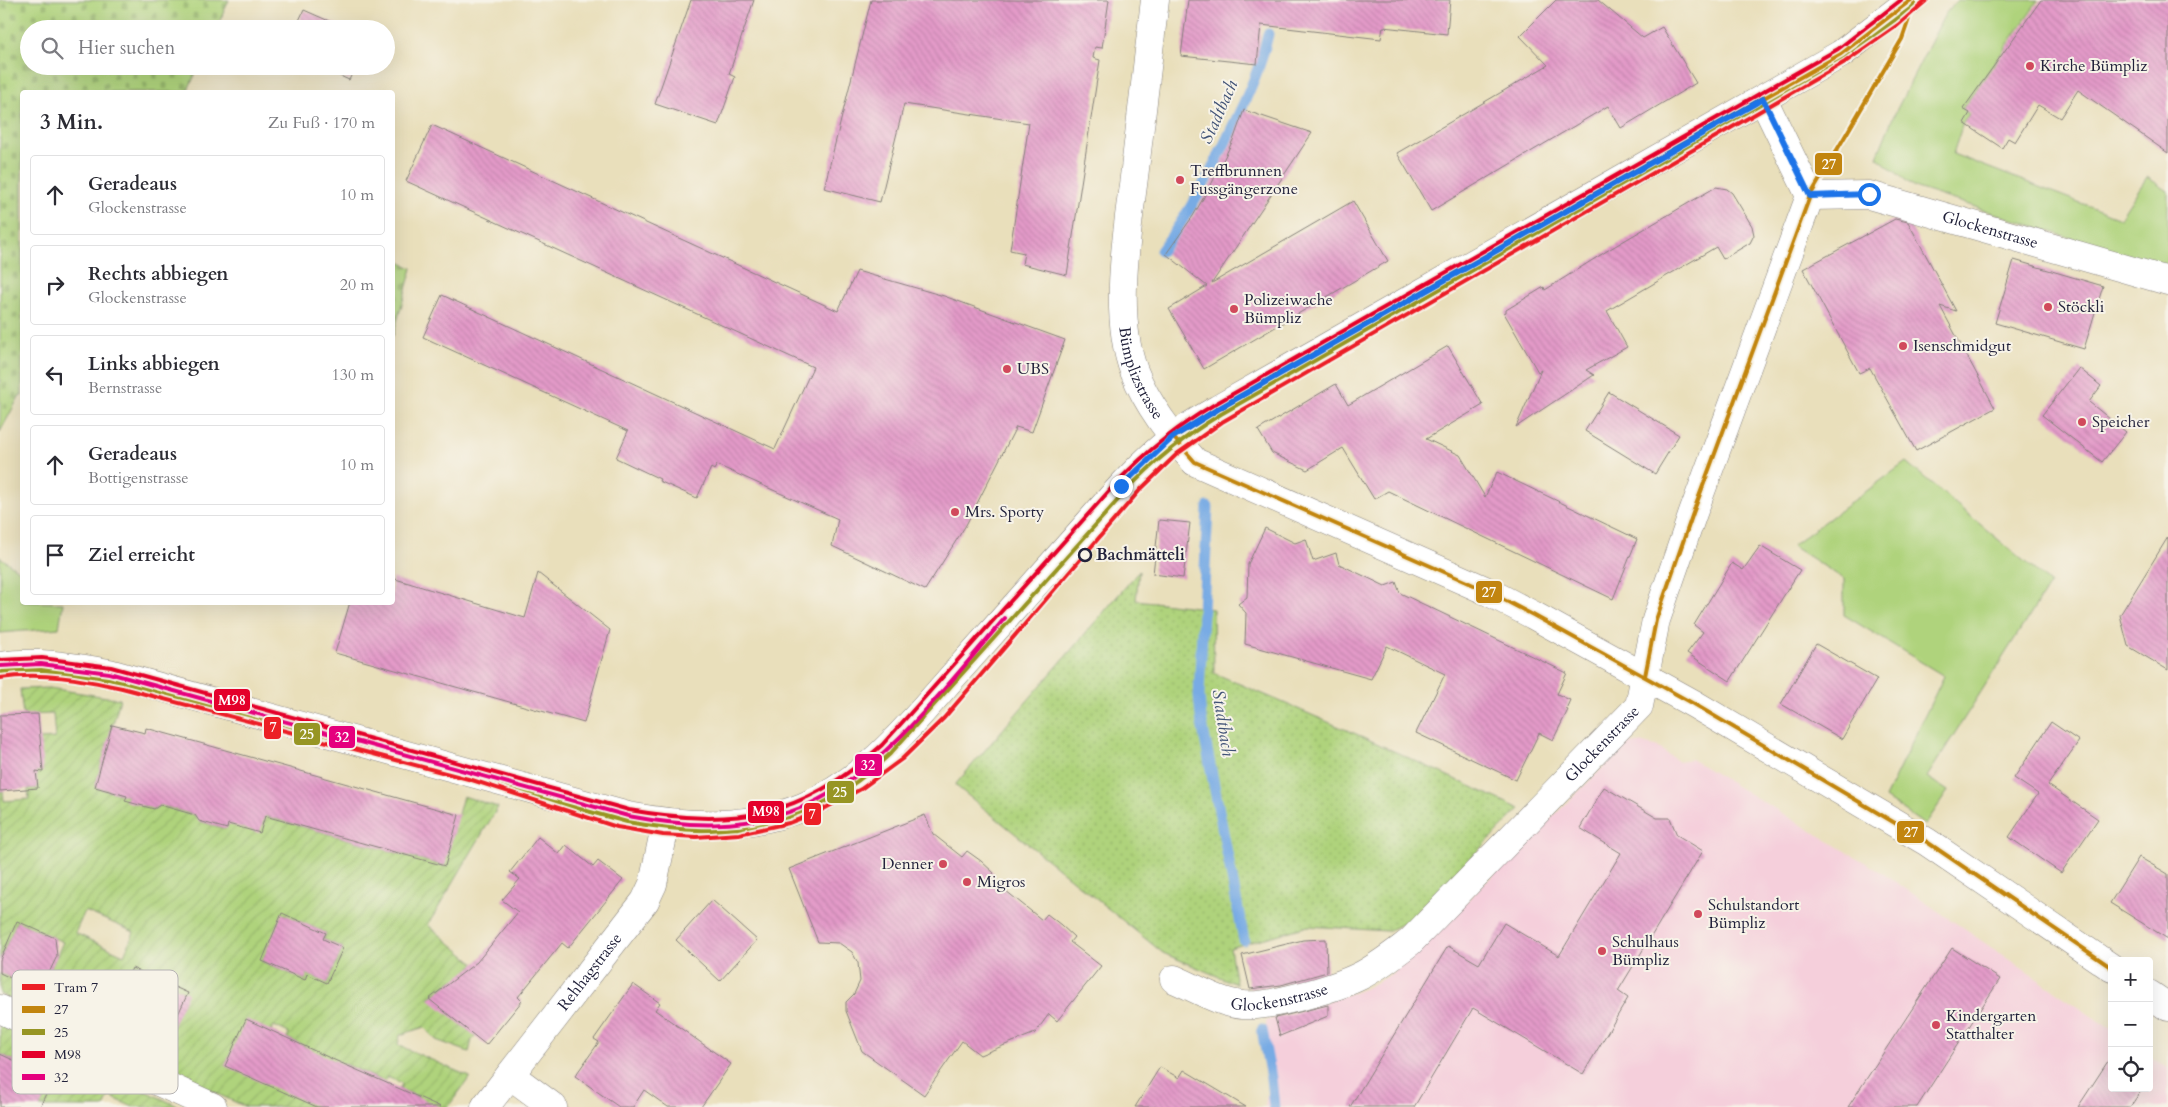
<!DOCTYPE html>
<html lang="de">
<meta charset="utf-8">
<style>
:root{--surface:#fff;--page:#f2f2f3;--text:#2b2b33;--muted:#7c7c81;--line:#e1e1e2}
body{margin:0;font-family:Cardo,serif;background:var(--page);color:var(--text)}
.controls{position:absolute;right:15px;bottom:15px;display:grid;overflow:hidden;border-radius:5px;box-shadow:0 5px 20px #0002}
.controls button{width:45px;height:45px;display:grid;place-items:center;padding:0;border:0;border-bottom:1px solid var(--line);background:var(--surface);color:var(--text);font:25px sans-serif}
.stop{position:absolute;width:15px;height:15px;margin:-11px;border:4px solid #1a73e8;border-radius:50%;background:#fff}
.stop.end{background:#1a73e8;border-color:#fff;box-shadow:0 1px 5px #0008}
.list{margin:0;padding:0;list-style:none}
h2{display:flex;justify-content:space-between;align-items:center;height:65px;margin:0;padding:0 20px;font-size:21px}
h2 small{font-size:16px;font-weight:400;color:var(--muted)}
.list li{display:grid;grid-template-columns:32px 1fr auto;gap:15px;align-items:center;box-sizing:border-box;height:80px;margin:0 10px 10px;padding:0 10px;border:1px solid var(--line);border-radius:5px}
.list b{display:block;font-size:19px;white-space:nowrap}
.list p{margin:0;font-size:16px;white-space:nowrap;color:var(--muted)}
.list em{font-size:16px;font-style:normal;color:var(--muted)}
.icon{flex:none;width:28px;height:28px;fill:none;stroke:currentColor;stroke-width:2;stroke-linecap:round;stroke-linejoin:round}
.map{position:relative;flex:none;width:2168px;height:1107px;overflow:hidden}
.search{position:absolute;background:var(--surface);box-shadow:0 5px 20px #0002;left:20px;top:20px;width:375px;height:55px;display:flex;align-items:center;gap:12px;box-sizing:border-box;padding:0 18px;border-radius:28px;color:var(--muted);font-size:19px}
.panel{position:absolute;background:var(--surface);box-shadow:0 5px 20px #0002;left:20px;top:90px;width:375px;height:515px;border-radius:5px}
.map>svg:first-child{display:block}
</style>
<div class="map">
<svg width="2168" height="1107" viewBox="0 0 2168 1107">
<defs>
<pattern id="cemetery-stones" width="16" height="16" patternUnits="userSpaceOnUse" patternTransform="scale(1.25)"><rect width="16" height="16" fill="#afd37c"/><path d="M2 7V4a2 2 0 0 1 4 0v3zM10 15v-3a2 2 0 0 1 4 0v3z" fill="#96b56c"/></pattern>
<pattern id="park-dots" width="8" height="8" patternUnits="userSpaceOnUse" patternTransform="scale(1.25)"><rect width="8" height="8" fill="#afd37c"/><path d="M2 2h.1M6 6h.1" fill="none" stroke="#96b56c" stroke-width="1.8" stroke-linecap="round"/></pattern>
<pattern id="garden-furrows" width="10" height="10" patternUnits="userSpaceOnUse" patternTransform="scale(1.25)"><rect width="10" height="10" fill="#afd37c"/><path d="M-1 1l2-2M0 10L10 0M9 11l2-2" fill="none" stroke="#96b56c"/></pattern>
<pattern id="building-back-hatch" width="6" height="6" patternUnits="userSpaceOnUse" patternTransform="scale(1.25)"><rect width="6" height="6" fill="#e39ac8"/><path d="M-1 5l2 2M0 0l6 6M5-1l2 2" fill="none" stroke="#c284ad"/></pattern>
</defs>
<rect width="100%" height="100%" fill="#f7f3e8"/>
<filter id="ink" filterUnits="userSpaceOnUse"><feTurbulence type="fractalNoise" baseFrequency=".02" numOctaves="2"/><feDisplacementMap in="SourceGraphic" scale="10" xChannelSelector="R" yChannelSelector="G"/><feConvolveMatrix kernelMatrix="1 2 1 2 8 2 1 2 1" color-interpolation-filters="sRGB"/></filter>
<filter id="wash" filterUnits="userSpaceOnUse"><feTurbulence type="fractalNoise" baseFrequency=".0096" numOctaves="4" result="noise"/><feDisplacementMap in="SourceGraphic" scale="20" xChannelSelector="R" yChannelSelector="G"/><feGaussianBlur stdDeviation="1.12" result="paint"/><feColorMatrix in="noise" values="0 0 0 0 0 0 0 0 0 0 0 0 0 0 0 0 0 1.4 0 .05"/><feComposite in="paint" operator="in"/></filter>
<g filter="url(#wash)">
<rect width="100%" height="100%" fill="#e9dfbb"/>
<path fill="#f5cfdb" d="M1641 743 1656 746 1678 761 1691 759 1881 872 2112 1030V1088H2149V1056L2168 1068V1107H1265L1268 1084 1266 1021 1364 989 1393 973 1627 744Z"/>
<g fill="#afd37c" stroke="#687a5c">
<path d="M1957 0H2039L1962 109 1969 114 1963 123 1953 154 2120 218 2147 177 2168 191V270L1914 187 1877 157 1893 117 1945 14Z"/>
<path d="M1906 462 2050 583 1927 777 1948 791 1925 825 1885 798 1944 676 1844 615V579L1792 546Z"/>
<path d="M0 557 22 573V602L63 603 59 628 0 633Z"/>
</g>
<g fill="url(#cemetery-stones)" stroke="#687a5c">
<path d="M0 0H229L216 29H29V66H199L187 92H22V396L20 395 0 432Z"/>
<path d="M393 259 412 268 393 336Z"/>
</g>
<path fill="url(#park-dots)" stroke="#687a5c" d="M1139 571 1136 600 1213 609 1214 673 1363 737 1520 809 1408 921 1387 931 1308 926 1230 948 1236 984 1163 953 955 785Z"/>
<g fill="url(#garden-furrows)" stroke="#687a5c" fill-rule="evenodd">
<path d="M49 688 120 699 95 787 127 796 125 800 154 809 160 805 195 815 199 821 226 829 228 824 265 816 444 866 463 796 498 807 428 925 474 963 457 983 453 980 429 998 476 1036 472 1040 469 1052 436 1040 424 1027 400 1035 398 1045 470 1077 448 1107H415L419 1097 400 1089 402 1083 387 1077 385 1082 343 1063 323 1107H246L0 994V973L40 992 63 942 17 921 0 960V791H3L4 801 29 799 28 789 37 788 36 771 40 739 55 738 53 714 23 715 20 689ZM85 911 134 932 124 955 75 933ZM283 914 326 933 323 939 343 948 327 983 307 974 305 980 262 961ZM132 968 187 993 166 1040 111 1014ZM274 1026 289 1033 287 1038 306 1047 285 1092 271 1031Z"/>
<path d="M0 1025 180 1107H133L109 1096 104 1107H40L53 1078 0 1054Z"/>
</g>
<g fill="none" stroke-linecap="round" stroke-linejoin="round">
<g stroke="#78abe4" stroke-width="11">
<path d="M1161 251C1190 212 1212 172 1232 128 1247 97 1261 67 1268 34"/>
<path d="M1208 507 1199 695 1201 718 1244 940"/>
<path d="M1262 1030 1271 1078 1274 1107"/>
</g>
</g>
<g id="blocks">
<g fill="url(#building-back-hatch)">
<path d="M691 0H754L729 74 735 77 718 125 655 104Z"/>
<path d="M871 0H1109L1102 48 1095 47 1093 58 1100 60 1067 275 1022 264 1024 253 1010 250 1029 123 904 104 880 202 824 188Z"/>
<path d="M1188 0H1450L1447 34 1383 27 1381 39 1261 25 1257 64 1181 56Z"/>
<path d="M1556 0H1598L1643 38 1662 27 1696 83 1621 128 1608 106 1431 211 1397 153 1548 65 1520 36Z"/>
<path d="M2041 0H2168V153L2078 90 2060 118 2038 105 2015 142 2008 138 2002 148 1964 123 1970 113 1963 109Z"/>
<path d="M304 10 347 29H295Z"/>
<path d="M318 66H356L349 80Z"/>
<path d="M1244 110 1312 133 1212 283 1353 201 1388 261 1204 369 1169 309 1207 286 1166 254 1193 216 1212 183 1234 138Z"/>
<path d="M432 125 838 311 857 271 944 296 1065 340 1032 432 1016 427 966 525 925 590 832 546 838 519 717 465 714 470 711 468 697 498 659 481 660 479 616 458 628 431 423 337 442 295 775 449 813 367 406 181Z"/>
<path d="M1716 187 1727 189 1732 193 1752 226 1754 235 1750 243 1723 259 1716 247 1607 311 1627 347 1586 370 1594 375 1516 427 1541 370 1538 372 1504 313 1506 312V310L1544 287 1545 290 1610 249Z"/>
<path d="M1895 219 1908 222 1956 311 1940 306 1995 408 1916 451 1870 368 1859 373 1803 269Z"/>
<path d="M2014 260 2103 286 2084 349 1995 323Z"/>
<path d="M1448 346 1483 405 1426 439 1460 455 1485 497 1497 472 1637 539 1613 599 1388 491 1374 499 1343 448 1307 470 1272 453 1258 430 1336 384 1348 405Z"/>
<path d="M2079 368 2101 386 2089 402 2126 432 2102 462 2042 415Z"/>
<path d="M1609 392 1679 435 1655 474 1585 431Z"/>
<path d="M1159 520 1190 523 1183 578 1153 574Z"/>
<path d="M1265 528 1295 543 1306 539 1313 561 1336 553 1339 564 1385 586 1396 582 1400 593 1567 673 1557 694 1570 700 1566 709 1568 710 1553 740 1539 733 1516 780 1416 733 1445 674 1387 646 1371 679 1245 644 1246 613 1238 604 1247 597 1248 564Z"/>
<path d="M2168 537V670L2128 646 2120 615Z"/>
<path d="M1760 546 1800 570 1730 681 1687 653 1703 632 1694 625 1732 563 1743 570Z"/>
<path d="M538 573 610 630 584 723 335 653 350 602H392V578L525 618Z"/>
<path d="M1816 644 1877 679 1842 739 1781 704Z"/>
<path d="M38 714 43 772 36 771 38 788 0 791V715Z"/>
<path d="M2051 722 2079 741 2048 785 2098 819 2061 873 2009 837 2038 794 2014 778Z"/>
<path d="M112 725 145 733 146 728 459 815 445 866 265 816 260 833 228 824 227 829 199 821 195 815 160 805 154 809 125 801 127 796 95 787Z"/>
<path d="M1604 787 1657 818H1670L1677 835 1703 851 1618 991 1628 998 1583 1074 1473 1008 1414 1107H1350L1448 946 1479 964 1504 923 1559 956 1621 853 1580 828Z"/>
<path d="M925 815 933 834 962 857 967 851 981 861 994 873 990 878 1042 920 1047 914 1061 925 1074 937 1070 942 1101 966 1057 1021 1049 1014 1035 1033 980 1055 962 1041 924 1095 862 1051 846 1011V1002L854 994 860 981 858 963 852 952 839 943 818 942 789 869Z"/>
<path d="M538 837 559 854 566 845 593 867 598 861 623 880 568 948 562 943 518 997 522 1001 486 1045 429 999 477 962 518 912 502 900 520 879 510 872Z"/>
<path d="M2139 857 2168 874V939L2110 903Z"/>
<path d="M712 900 757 940 720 981 676 940Z"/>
<path d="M282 913 326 933 323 939 343 948 327 983 307 974 305 980 262 961Z"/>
<path d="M17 921 55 938 57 956 40 992 0 973V960Z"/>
<path d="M1326 939 1327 972 1281 985 1250 989 1242 955 1303 940Z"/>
<path d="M1952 948 2000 979 1917 1107H1848Z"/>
<path d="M132 968 188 993 166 1040 111 1014Z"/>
<path d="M633 984 660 1003 655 1010 731 1064 701 1107H668L644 1090 633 1107H619L575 1076 599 1042 594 1039Z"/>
<path d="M1328 1005V1016L1280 1036 1275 1018Z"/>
<path d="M246 1019 330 1058 441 1107H317L225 1066Z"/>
<path d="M0 1054 53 1078 40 1107H0Z"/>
<path d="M2112 1055V1088H2143L2130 1107H2078Z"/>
<path d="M1160 1067 1179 1078 1184 1070 1246 1107H1135Z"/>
</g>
</g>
</g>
<g filter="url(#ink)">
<use href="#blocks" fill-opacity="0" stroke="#86807b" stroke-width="1"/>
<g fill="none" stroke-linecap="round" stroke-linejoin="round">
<g stroke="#86807b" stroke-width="29">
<g id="street">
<path id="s1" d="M1155 0C1148 56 1142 113 1135 169 1128 229 1112 313 1134 371 1147 405 1171 435 1195 462L1485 590 1533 615 1694 704 1927 842 2112 968"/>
<path id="s2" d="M1810 196 1869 195 2168 281"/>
<path id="s3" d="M1174 979C1196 988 1219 1003 1242 1005 1268 1008 1336 988 1360 976 1378 967 1394 954 1410 942L1639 706 1656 620 1693 513 1810 196 1763 99"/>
<path d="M2149 994 2168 1007"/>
<path d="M0 1009 213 1107"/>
<path d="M510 1075 553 1107"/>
<path id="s4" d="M485 1107 645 901 653 884 666 822"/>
</g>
</g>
<g stroke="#86807b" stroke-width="29">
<path id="secondary" d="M0 666C37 660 73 667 109 673L628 816C687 827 746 830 803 807 866 781 911 724 954 675 994 630 1035 584 1075 539 1106 504 1136 467 1173 438 1186 427 1203 418 1218 409L1841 54 1911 0"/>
</g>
<use href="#street" stroke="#fff" stroke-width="28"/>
<use href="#secondary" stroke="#fff" stroke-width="28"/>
<g stroke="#f7f3e8" stroke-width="8">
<g id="bus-1">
<path d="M1911 0 1841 54 1218 409 1173 437 1195 462 1485 590 1533 615 1694 704 1927 842 2112 968"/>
<path d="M1645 676 1656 620 1693 513 1810 196 1902 39 1914 4"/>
</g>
</g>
<g stroke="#f7f3e8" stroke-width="8">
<path id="bus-2" d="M1 672 41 670 108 679 627 822C737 841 806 831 890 754L1126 491C1155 460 1185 436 1221 414L1844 59 1915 5"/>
</g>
<g stroke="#f7f3e8" stroke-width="8">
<path id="bus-3" d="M0 660 42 658 111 667 629 810C735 828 800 819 882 745L1117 482C1147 451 1178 426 1215 404L1838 49 1901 0"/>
</g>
<g stroke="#f7f3e8" stroke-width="8">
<path id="bus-4" d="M0 666 41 664 109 673 628 816C686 827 745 830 800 808 881 776 949 682 1005 618"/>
</g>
<use href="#bus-1" stroke="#c2850f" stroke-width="4"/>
<use href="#bus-2" stroke="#979524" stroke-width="4"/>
<use href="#bus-3" stroke="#e4002b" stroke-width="4"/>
<use href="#bus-4" stroke="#e5007d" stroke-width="4"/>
<g stroke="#f7f3e8" stroke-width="8">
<path id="tram-1" d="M0 678C42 672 81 679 122 688L472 780 617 827 663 835 696 837 739 834 789 823 818 812 861 789 902 759 944 718 1140 490 1177 454 1222 422 1845 62 1898 25 1927 0"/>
</g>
<use href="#tram-1" stroke="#ec1f25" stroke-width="4"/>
</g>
</g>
<g fill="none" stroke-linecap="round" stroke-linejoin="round" filter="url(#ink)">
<path stroke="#1a73e8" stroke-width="6" d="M1121 486 1173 437 1218 409 1763 99 1810 196 1869 194"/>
</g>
<g fill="#d1495b" stroke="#f7f3e8" stroke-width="2">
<circle cx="2030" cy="66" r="5"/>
<circle cx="1180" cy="180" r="5"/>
<circle cx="2048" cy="307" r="5"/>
<circle cx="1234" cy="309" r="5"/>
<circle cx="1903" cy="346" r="5"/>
<circle cx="1007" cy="369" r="5"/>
<circle cx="2082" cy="422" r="5"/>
<circle cx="955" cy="512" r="5"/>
<circle cx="943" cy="864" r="5"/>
<circle cx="967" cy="882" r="5"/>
<circle cx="1698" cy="914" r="5"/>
<circle cx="1602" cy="951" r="5"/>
<circle cx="1936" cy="1025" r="5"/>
</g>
<circle fill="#f7f3e8" stroke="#22223b" stroke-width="2.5" cx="1085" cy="555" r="6"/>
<g text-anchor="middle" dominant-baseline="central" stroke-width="4" stroke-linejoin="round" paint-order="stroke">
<g font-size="16" fill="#22223b" stroke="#f7f3e8" text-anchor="start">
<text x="2040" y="66">Kirche Bümpliz</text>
<text x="1190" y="171">Treffbrunnen<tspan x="1190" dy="18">Fussgängerzone</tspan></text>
<text x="1244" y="300">Polizeiwache<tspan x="1244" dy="18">Bümpliz</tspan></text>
<text x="2058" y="307">Stöckli</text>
<text x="1913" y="346">Isenschmidgut</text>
<text x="1017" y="369">UBS</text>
<text x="2092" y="422">Speicher</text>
<text x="965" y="512">Mrs. Sporty</text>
<text x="933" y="864" text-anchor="end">Denner</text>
<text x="977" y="882">Migros</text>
<text x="1708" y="905">Schulstandort<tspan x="1708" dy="18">Bümpliz</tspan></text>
<text x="1612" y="942">Schulhaus<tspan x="1612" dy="18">Bümpliz</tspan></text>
<text x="1946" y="1016">Kindergarten<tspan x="1946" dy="18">Statthalter</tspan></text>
</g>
<g font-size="16" fill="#22223b" stroke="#f7f3e8">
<text stroke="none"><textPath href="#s2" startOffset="185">Glockenstrasse</textPath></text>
<text stroke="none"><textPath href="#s1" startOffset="378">Bümplizstrasse</textPath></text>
<text stroke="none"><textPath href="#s3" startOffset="532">Glockenstrasse</textPath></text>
<text stroke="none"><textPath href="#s4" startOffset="171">Rehhagstrasse</textPath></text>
<text stroke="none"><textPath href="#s3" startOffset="111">Glockenstrasse</textPath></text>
</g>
<g font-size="16" font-weight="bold" fill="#22223b" stroke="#f7f3e8" text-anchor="start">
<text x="1096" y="555">Bachmätteli</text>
</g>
<g font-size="18" font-style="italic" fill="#405276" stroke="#f7f3e8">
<text transform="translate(1219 112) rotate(-66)">Stadtbach</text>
<text transform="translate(1223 723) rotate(81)">Stadtbach</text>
</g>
</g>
<rect x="12" y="970" width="166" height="124" rx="8" fill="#f7f3e8" stroke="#b7b4b4" stroke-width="1"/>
<rect x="22" y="984" width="23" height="6" fill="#ec1f25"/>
<rect x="22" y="1006" width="23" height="7" fill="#c2850f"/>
<rect x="22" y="1029" width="23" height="6" fill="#979524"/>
<rect x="22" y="1051" width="23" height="7" fill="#e4002b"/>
<rect x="22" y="1074" width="23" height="6" fill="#e5007d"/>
<g font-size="14" fill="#22223b">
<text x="54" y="992">Tram 7</text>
<text x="54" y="1014">27</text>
<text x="54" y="1037">25</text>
<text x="54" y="1059">M98</text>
<text x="54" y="1082">32</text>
</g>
<g stroke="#f7f3e8" stroke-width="2">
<rect x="1814" y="152" width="29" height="24" rx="5" fill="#c2850f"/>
<rect x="1475" y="580" width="28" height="24" rx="5" fill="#c2850f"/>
<rect x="213" y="688" width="38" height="24" rx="5" fill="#e4002b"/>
<rect x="263" y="716" width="19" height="24" rx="5" fill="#ec1f25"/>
<rect x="293" y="722" width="28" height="24" rx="5" fill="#979524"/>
<rect x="328" y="725" width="28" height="24" rx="5" fill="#e5007d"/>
<rect x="854" y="753" width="29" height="24" rx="5" fill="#e5007d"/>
<rect x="826" y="780" width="29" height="24" rx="5" fill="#979524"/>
<rect x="747" y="800" width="38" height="24" rx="5" fill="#e4002b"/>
<rect x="803" y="802" width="19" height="24" rx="5" fill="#ec1f25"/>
<rect x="1896" y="820" width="29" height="24" rx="5" fill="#c2850f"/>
</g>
<g font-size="14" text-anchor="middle" font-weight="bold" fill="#fff">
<text x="1829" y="169">27</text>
<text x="1489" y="597">27</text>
<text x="232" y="705">M98</text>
<text x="273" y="732">7</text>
<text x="307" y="739">25</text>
<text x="342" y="742">32</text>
<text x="868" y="770">32</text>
<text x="840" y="797">25</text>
<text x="766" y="816">M98</text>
<text x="812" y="819">7</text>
<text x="1911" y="837">27</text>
</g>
</svg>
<div class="controls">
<button>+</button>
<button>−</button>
<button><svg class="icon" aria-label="locate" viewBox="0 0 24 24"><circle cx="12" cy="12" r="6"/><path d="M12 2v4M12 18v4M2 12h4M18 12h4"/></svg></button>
</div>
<div class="stop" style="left:1869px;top:194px"></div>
<div class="stop end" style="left:1121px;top:486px"></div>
<div class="search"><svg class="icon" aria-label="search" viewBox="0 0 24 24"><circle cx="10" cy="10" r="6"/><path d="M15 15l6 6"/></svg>Hier suchen</div>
<section class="panel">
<h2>3 Min.<small>Zu Fuß · 170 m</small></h2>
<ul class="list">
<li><svg class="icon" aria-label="ahead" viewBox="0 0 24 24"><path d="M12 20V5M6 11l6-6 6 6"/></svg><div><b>Geradeaus</b><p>Glockenstrasse</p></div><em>10 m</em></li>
<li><svg class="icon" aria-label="right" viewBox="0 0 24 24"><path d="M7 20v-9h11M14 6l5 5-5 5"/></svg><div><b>Rechts abbiegen</b><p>Glockenstrasse</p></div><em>20 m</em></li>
<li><svg class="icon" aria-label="left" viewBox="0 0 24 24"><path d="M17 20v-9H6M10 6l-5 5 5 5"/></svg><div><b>Links abbiegen</b><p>Bernstrasse</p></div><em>130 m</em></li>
<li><svg class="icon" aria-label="ahead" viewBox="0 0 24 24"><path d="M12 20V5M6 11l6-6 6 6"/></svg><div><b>Geradeaus</b><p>Bottigenstrasse</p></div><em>10 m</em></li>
<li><svg class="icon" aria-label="arrive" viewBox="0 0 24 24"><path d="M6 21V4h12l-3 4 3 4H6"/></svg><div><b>Ziel erreicht</b></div></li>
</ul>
</section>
</div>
